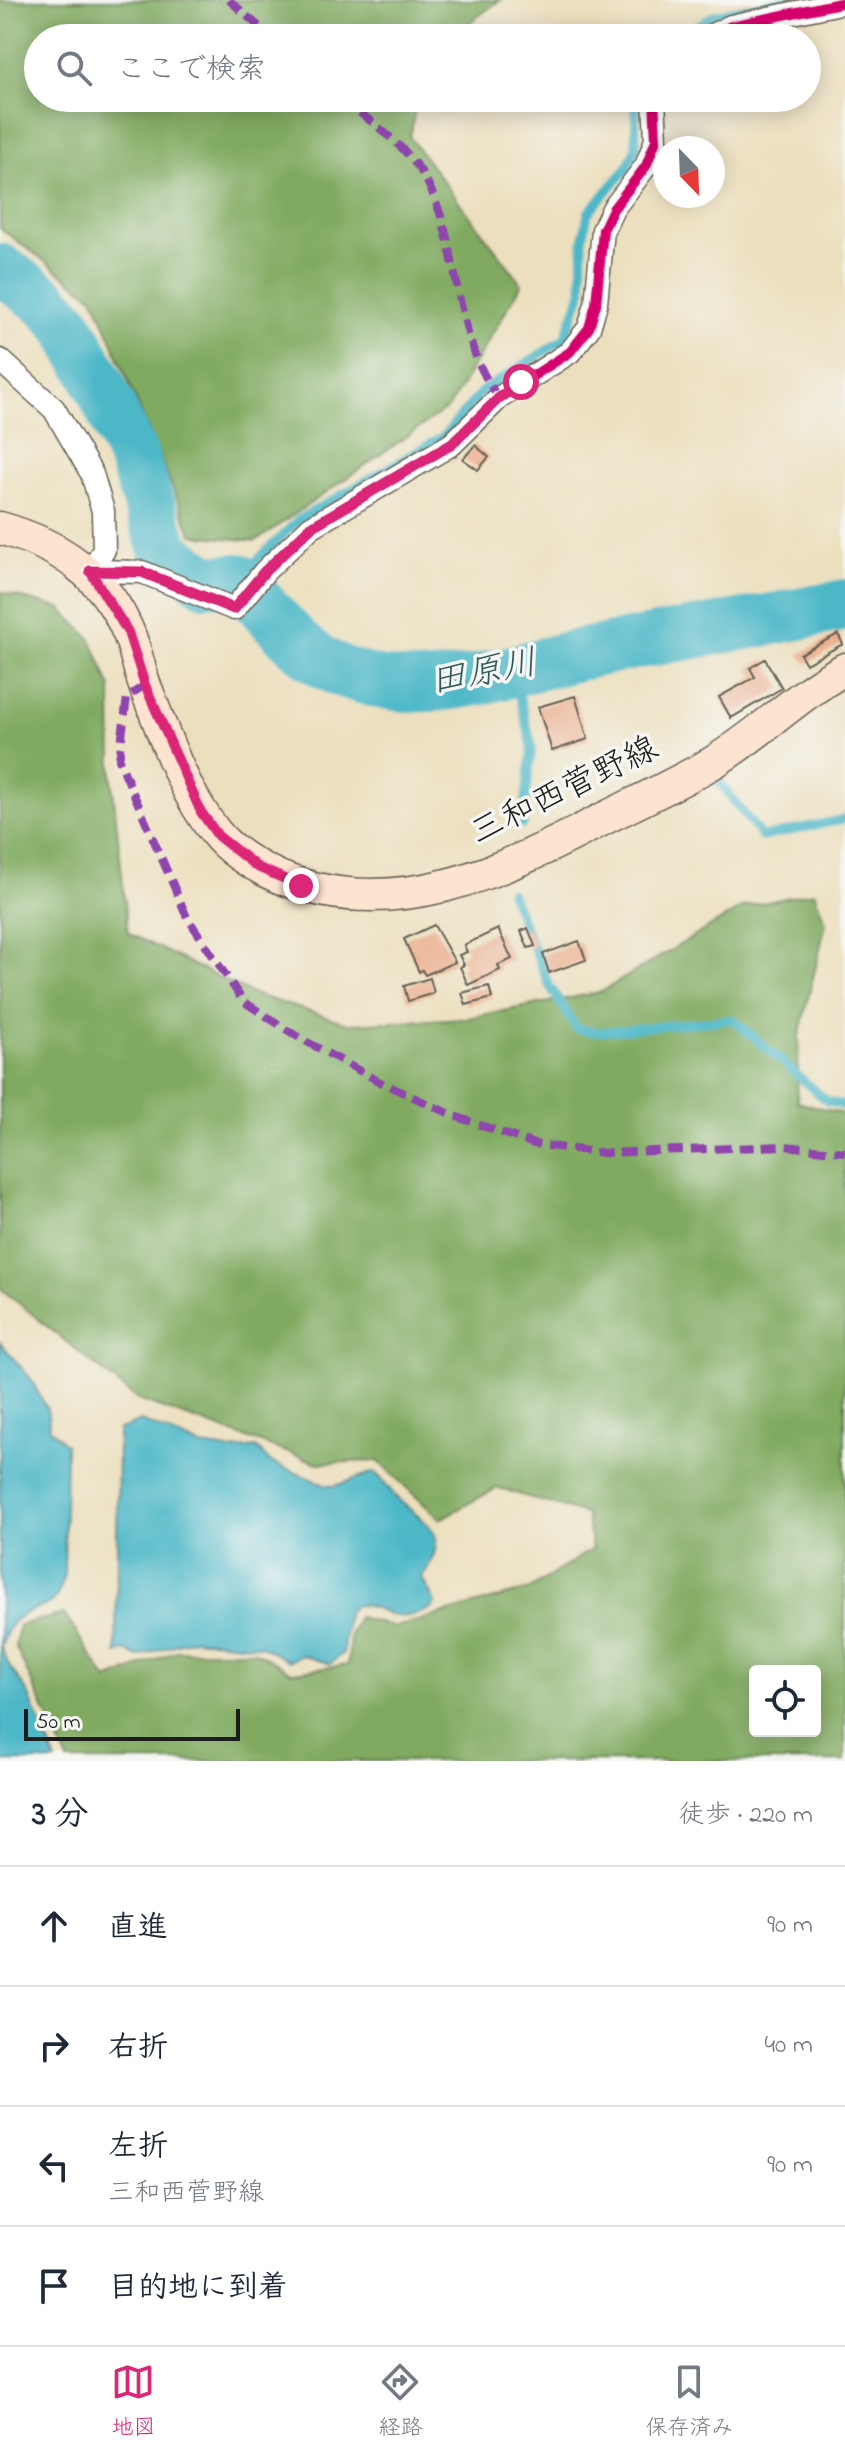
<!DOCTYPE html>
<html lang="ja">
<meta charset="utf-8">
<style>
:root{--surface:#fff;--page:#f2f2f3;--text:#1f2937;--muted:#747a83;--line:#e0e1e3;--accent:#db2777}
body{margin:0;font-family:"Indie Flower","Klee One",sans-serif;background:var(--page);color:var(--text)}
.controls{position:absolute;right:24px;bottom:24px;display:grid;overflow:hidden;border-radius:8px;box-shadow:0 4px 20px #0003}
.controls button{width:72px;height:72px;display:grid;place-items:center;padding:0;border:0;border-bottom:2px solid var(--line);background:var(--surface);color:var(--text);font:40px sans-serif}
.compass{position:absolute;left:653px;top:136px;width:72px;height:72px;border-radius:50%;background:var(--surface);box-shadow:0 4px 20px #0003;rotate:157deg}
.scale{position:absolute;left:24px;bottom:20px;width:216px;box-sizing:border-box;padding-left:8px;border:4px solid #1c1c1c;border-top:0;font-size:22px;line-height:28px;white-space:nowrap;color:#1c1c1c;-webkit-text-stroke:6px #f6f6f2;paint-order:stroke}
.stop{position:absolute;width:24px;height:24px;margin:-18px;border:6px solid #db2777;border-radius:50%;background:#fff}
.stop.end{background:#db2777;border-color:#fff;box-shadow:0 2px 8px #0008}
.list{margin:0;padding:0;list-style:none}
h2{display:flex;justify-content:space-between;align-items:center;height:104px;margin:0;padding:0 32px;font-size:34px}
h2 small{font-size:26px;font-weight:400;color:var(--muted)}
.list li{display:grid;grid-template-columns:52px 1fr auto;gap:24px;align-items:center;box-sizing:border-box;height:120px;padding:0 32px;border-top:2px solid var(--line)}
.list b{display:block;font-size:30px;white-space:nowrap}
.list p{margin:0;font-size:26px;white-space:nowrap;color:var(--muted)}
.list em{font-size:26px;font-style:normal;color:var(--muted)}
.icon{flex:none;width:44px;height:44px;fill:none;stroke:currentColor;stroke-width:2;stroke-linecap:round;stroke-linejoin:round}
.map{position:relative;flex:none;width:845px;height:1761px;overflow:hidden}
.search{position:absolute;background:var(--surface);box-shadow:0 4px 20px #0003;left:24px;right:24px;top:24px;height:88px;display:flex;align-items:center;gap:20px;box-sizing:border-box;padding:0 28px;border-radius:44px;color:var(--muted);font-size:30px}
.sheet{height:584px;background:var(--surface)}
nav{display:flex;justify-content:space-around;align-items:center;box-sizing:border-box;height:112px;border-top:2px solid var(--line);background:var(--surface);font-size:22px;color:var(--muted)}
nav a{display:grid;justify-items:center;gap:4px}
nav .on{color:var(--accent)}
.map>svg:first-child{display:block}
</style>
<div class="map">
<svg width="845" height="1761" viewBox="0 0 845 1761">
<rect width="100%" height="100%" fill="#f6f6f2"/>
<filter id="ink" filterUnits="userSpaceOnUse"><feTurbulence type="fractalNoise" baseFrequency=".0125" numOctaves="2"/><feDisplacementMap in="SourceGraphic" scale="16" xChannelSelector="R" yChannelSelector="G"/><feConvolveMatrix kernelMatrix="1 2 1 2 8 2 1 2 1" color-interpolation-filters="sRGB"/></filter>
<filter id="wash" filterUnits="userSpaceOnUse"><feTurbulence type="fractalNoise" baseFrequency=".006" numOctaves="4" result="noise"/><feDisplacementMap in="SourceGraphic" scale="32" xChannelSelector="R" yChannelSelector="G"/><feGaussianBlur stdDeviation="1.8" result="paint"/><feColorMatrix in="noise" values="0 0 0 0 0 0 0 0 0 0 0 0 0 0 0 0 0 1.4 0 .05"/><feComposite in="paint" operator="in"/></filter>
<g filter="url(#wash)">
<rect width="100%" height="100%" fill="#ecdfbd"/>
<g fill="#80aa60" stroke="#4e633e" stroke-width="2" fill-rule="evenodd">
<path d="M0 0H500L449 38H38V98H417L410 138 522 284 449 407 256 541 192 535 94 298 0 228Z"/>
<path d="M0 592 60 608 91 639 111 688 112 779 128 933 250 993 350 1024 467 1018 601 992 743 907 814 892 826 923 799 1037 797 1102 845 1114V1761H68L15 1646 19 1625 64 1614 107 1680 177 1651H254L292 1672 348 1665 350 1634 358 1617 396 1627 530 1589 592 1549 586 1514 497 1488 440 1519 378 1461 318 1463 138 1400 0 1288ZM755 1671H815V1731H755Z"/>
</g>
<g fill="#4bb7c7" stroke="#346a72" stroke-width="2">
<path d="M0 1342 31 1379 47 1409 50 1429 66 1445 64 1577C54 1615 43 1600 18 1618 9 1624 5 1637 1 1646L9 1666 27 1691 56 1761H0Z"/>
<path d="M141 1421 201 1446 229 1450 256 1447 270 1462 325 1485 334 1486 374 1472C385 1480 390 1492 400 1501 435 1531 449 1532 422 1578L435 1603 432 1608C384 1629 393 1605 354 1605L347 1614 343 1653 330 1664 302 1655 289 1661 261 1646 193 1639 138 1657 125 1650 116 1653 118 1430Z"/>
</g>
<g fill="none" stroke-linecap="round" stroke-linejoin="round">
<g stroke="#4bb7c7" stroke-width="9">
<path d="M677 38 714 15 788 0"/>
<path d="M238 579 298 520 444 436 482 391 564 339 582 292 583 241 588 213 627 168 636 146 635 98"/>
<path d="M513 671 532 746 523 824"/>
<path d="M720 783 762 837 845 819"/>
<path d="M510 892 549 985 577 1029 598 1032 733 1019 827 1101 845 1106"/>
</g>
<path stroke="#4bb7c7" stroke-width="52" d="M0 269 44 300 66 323 95 375 133 457 165 552 206 581 238 579C268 610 299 655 340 671 431 706 495 672 583 654 670 636 758 623 845 605"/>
</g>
<g id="blocks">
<g fill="#ebad8b">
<path d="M475 445 489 457 478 470 463 459Z"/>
<path d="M838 634 843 644 806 664 800 654Z"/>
<path d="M765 659 782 688 731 718 719 697 755 677 750 668Z"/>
<path d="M575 696 588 739 552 751 538 707Z"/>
<path d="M434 925 455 962 425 975 422 970 419 972 404 939Z"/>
<path d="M528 928 535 946 528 948 521 931Z"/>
<path d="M498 929 512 959 498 965 500 970 468 985 460 967 464 965 459 955 467 952 464 945Z"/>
<path d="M579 941 586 960 549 973 543 954Z"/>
<path d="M430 978 434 993 408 1001 404 986Z"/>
<path d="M489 986 492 998 466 1005 462 993Z"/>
</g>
</g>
</g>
<g filter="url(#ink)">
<use href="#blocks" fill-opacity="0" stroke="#656054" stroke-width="2"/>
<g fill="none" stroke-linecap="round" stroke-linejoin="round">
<g stroke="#656054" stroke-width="25">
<g id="minor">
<path d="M706 38 731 26 845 2"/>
<path d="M0 360 54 409 92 474 103 511 104 550 90 571"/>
<path d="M90 571 142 572 234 609 265 571 311 527 452 444 499 398 570 352 589 328 596 304 603 230 613 209 646 166 656 140 654 98"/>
</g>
</g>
<g stroke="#656054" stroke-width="35">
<path id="secondary" d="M0 528C60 545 105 575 129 634 136 651 139 669 145 686 164 734 183 792 216 833 231 852 257 867 279 877 393 924 504 871 605 818 641 800 678 783 712 763 759 735 797 695 845 669"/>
</g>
<use href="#minor" stroke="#fff" stroke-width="22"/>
<use href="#secondary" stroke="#fde4d1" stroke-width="32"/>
<g stroke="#8e44ad" stroke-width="8" stroke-dasharray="16 8" stroke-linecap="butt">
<path d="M229 0 272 38"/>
<path d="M341 98C371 122 406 145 425 178 463 248 450 333 499 398"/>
<path d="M145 685 127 697 119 760 187 917 243 1001 298 1037 380 1082 455 1116 534 1144 604 1153 784 1146 845 1152"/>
</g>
<g stroke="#f6f6f2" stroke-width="15">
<g id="cycleway">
<path d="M706 38 731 26 845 2"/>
<path d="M90 571 142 572 234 609 265 571 311 527 452 444 499 398 570 352 589 328 596 304 603 230 613 209 646 166 656 140 654 98"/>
</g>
</g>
<use href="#cycleway" stroke="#d6006c" stroke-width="10"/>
</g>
</g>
<g fill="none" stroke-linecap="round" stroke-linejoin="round" filter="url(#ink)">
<path stroke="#db2777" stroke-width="10" d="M301 886 257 867 218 836 201 812 145 685 128 632 90 571 142 572 234 609 265 571 311 527 452 444 499 398 521 382"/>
</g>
<g text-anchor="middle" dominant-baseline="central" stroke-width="7" stroke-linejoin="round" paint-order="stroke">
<g font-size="34" fill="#1c1c1c" stroke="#f6f6f2">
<text transform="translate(565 792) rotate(-26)">三和西菅野線</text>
</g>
<g font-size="36" font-style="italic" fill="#2f5a60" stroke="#f6f6f2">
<text transform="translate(484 674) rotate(-11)">田原川</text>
</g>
</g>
</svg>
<div class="controls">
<button><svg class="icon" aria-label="locate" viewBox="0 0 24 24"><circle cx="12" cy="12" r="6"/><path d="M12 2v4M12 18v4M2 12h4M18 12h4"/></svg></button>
</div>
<svg class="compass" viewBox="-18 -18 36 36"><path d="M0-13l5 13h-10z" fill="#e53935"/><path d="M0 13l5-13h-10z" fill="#747a83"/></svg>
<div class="scale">50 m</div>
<div class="stop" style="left:521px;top:382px"></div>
<div class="stop end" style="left:301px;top:886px"></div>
<div class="search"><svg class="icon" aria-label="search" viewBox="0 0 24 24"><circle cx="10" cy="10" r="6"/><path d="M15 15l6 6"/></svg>ここで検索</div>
</div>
<section class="sheet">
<h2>3 分<small>徒歩 · 220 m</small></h2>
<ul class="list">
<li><svg class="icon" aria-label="ahead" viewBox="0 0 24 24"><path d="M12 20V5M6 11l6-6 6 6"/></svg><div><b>直進</b></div><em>90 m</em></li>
<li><svg class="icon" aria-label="right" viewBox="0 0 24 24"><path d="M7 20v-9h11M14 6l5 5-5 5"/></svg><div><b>右折</b></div><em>40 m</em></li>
<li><svg class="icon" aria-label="left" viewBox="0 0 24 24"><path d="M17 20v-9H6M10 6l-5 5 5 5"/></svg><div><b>左折</b><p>三和西菅野線</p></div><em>90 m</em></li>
<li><svg class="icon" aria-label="arrive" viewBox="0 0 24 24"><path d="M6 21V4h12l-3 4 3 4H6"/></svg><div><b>目的地に到着</b></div></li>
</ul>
</section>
<nav>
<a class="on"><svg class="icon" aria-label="map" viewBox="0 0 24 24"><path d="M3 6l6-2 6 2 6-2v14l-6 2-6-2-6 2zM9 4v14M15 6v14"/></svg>地図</a>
<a><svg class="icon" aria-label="directions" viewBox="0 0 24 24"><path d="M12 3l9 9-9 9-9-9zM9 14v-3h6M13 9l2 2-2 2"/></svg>経路</a>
<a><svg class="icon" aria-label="saved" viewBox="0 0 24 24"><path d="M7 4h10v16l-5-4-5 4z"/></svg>保存済み</a>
</nav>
